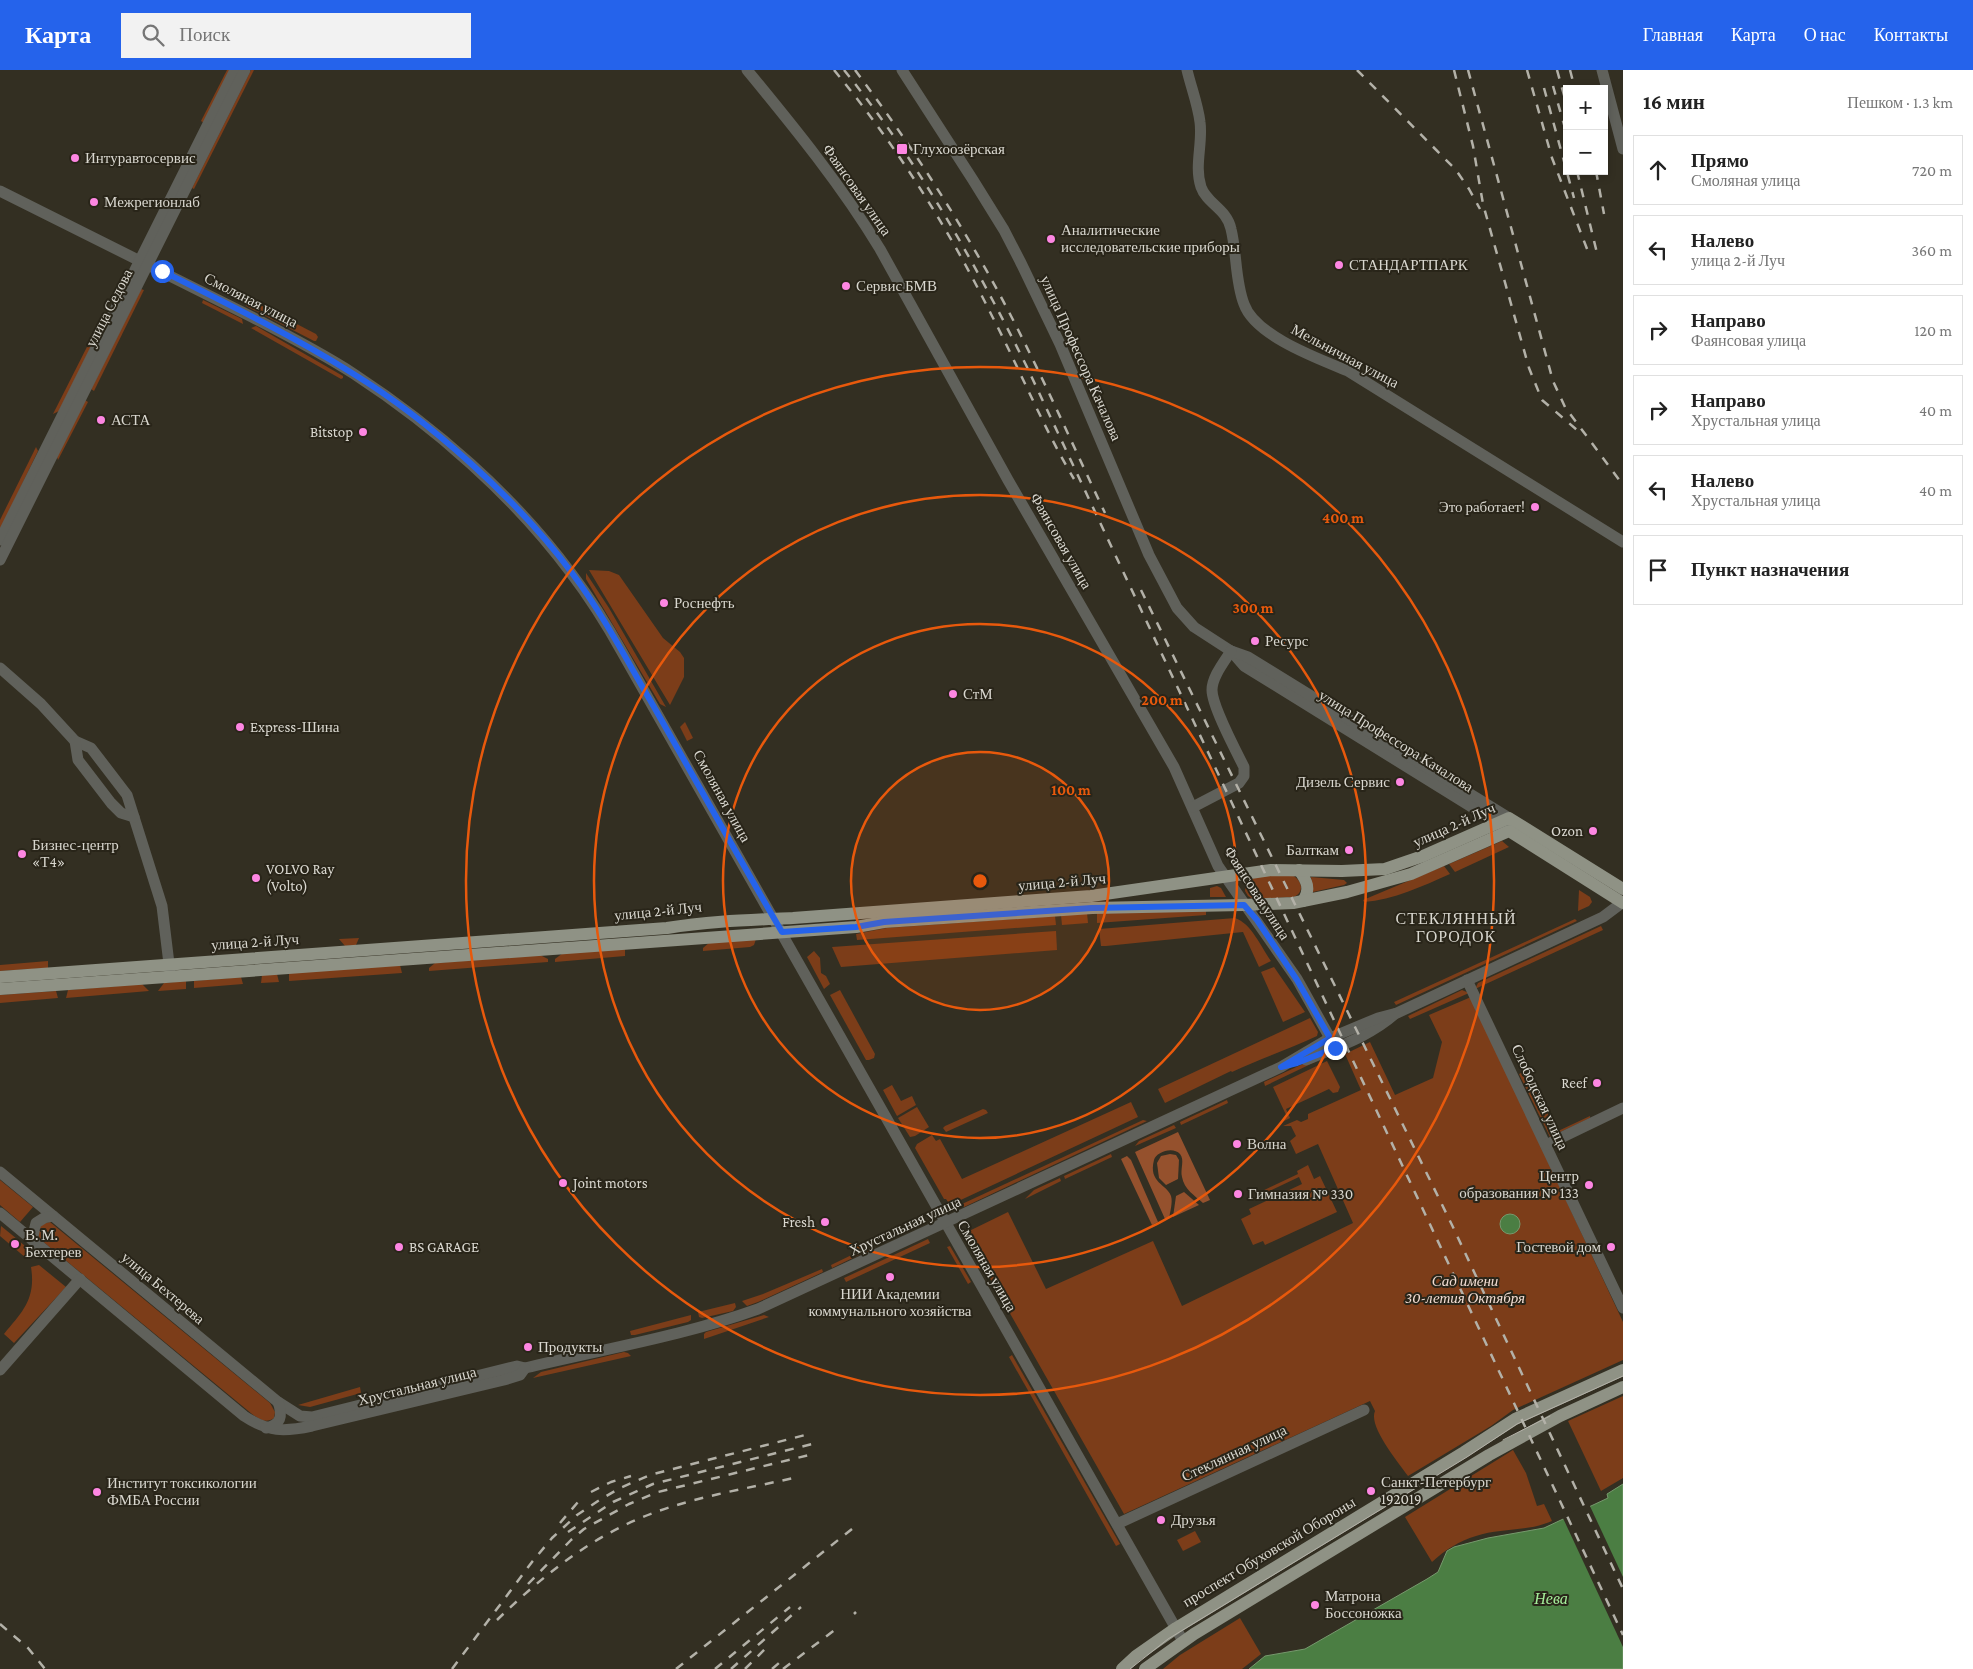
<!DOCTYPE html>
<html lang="ru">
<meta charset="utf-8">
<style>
:root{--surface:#fff;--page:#f2f2f2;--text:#222;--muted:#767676;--line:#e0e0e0;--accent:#2563eb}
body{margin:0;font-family:"Crimson Pro",serif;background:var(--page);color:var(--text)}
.controls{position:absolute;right:15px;top:15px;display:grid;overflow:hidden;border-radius:0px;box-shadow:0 2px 8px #0003}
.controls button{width:45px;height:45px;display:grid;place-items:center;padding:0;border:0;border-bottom:1px solid var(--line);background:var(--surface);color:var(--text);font:25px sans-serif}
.stop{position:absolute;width:15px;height:15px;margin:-11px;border:4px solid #2563eb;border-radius:50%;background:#fff}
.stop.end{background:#2563eb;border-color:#fff;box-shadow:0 1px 5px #0008}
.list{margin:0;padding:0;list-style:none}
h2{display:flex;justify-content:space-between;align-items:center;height:65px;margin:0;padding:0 20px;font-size:21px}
h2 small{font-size:16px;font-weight:400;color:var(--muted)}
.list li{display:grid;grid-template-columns:32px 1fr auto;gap:15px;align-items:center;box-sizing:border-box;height:70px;margin:0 10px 10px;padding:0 10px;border:1px solid var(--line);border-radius:0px}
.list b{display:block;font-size:19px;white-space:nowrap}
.list p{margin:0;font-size:16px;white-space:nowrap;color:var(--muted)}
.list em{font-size:16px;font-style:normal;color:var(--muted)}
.icon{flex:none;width:28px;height:28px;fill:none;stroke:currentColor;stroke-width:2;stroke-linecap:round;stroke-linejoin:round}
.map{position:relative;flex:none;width:1623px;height:1599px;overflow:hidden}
header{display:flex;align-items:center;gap:30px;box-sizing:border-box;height:70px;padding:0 25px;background:var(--accent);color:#fff}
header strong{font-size:24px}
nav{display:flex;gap:28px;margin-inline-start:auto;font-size:18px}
.search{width:350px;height:45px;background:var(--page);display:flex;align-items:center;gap:12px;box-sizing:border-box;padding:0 18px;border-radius:0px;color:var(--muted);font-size:19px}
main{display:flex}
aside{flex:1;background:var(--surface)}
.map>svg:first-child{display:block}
</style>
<header>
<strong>Карта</strong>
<div class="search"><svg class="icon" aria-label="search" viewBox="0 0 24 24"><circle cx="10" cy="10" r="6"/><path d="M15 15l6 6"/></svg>Поиск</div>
<nav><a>Главная</a><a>Карта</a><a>О нас</a><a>Контакты</a></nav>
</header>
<main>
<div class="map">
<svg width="1623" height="1599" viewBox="0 0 1623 1599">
<rect width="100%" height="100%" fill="#332f22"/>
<g fill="#7c3d19">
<path d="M227 0H230L204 53 201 51Z"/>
<path d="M251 0H254L194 119 192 118Z"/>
<path d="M141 219 144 220 94 321 91 319Z"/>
<path d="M247 228 316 264 318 267 316 271H314L246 236 245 233Z"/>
<path d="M203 230 242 249 243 254 202 233Z"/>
<path d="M256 256 343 306V308L341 309 251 258Z"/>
<path d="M92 267 95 269 59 341 53 344Z"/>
<path d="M85 330 88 332 58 390 57 387Z"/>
<path d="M36 377 38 381 0 460V450Z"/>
<path d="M589 500 609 501 619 505 663 568 680 582 684 588V607L670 635Z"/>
<path d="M586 503 609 538 666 637 660 634 586 509Z"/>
<path d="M685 652 693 668 687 671 680 657Z"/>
<path d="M1502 771 1509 777 1455 802 1449 794Z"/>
<path d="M1444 796 1450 804C1423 816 1393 830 1364 832L1363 830Z"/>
<path d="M1292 805C1302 810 1305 822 1294 827L1253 829 1248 826 1245 821C1247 800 1277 806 1292 805Z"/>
<path d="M1311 807 1344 810 1347 813 1344 815 1313 822Z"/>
<path d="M1217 816 1221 818 1226 827H1210V818Z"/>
<path d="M1579 820 1590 827 1592 832 1589 836 1578 841Z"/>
<path d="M1206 841V845L1097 853V843Z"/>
<path d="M1087 843 1088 853 1062 855 1061 845Z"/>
<path d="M1055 846 1056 855 857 870 856 864 887 858Z"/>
<path d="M1235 848C1251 853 1261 877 1271 891L1259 897 1243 862 1106 876H1101L1099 859Z"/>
<path d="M1575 849 1577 851 1396 935 1394 932Z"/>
<path d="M1601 856 1603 860 1475 919 1478 913Z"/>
<path d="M1056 861 1057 880 841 897 832 877Z"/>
<path d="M359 868 356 875 345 876 339 869Z"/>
<path d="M756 869 754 875 750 877 703 881V878L710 872Z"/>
<path d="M625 879V886L555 892V889L563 883Z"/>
<path d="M814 881 820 888 821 903 826 906 830 914 824 919 807 887Z"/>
<path d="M540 885 548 889V892L429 901V898L435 893Z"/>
<path d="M48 891V898L0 901V895Z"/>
<path d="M400 895 402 903 289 911V903Z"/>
<path d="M1274 897 1305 942 1283 952 1261 902Z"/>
<path d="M277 904 279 912 261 913 262 905Z"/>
<path d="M241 907 243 914 194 918V911Z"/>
<path d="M186 911V919L158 921 164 913Z"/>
<path d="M142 914 149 921 66 928 68 920Z"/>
<path d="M840 920 875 984 874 988 869 990H866L830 925Z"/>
<path d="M1462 920 1469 923 1410 949 1408 946Z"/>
<path d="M56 921 58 928 0 933V925Z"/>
<path d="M1471 927 1623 1252V1290L1513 1340 1491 1356 1408 1406C1398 1392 1368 1356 1375 1341L1370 1331 1124 1444 966 1166 967 1162 1008 1142 1046 1219 1153 1171 1182 1236 1353 1153 1318 1074 1296 1084 1290 1071 1296 1066 1291 1056H1283L1297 1050 1301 1052 1308 1049V1044L1361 1020 1345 984 1370 972 1395 1025 1433 1008 1442 972 1429 945Z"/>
<path d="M1310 948 1318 962 1317 966C1289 979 1260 989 1232 1002L1231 1001 1165 1033 1158 1019Z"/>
<path d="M1327 991 1340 1017 1338 1022 1333 1023 1329 1019 1286 1039 1290 1048 1282 1052 1287 1047 1273 1017Z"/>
<path d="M1315 992 1265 1016 1264 1012 1305 993Z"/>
<path d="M1530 999 1556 1062 1590 1046V1048L1550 1067 1519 1004Z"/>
<path d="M892 1015 901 1031 912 1026 916 1035 897 1046 883 1020Z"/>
<path d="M1227 1030 1228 1033 1181 1055 1180 1052Z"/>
<path d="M1131 1032 1138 1047 950 1135 946 1129H944L915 1078 917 1074 932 1065 936 1071 940 1069 962 1109Z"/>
<path d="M917 1037 929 1057 915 1066 910 1067 898 1048Z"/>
<path d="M983 1039 986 1040 988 1043 946 1062 943 1058 945 1056Z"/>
<path d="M1143 1050 1147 1051 964 1137 962 1134Z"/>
<path d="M1174 1055 1176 1058 1135 1076 1139 1071Z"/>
<path d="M1111 1084 1112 1087 1065 1109 1064 1106Z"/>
<path d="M1308 1095 1314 1109 1320 1106 1337 1142 1265 1175 1263 1171 1253 1175 1241 1149 1251 1144 1249 1139 1302 1114 1299 1107 1259 1126 1258 1123 1298 1104 1297 1101Z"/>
<path d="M1060 1108 1061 1111 1025 1129 1034 1120Z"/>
<path d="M0 1110 33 1137 20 1152 0 1135Z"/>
<path d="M50 1152 270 1333 275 1342 274 1348C266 1354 259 1349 252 1344L41 1170 38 1165V1158L42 1154Z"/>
<path d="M1 1156 17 1169 13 1174 15 1176 19 1171 35 1184 33 1186 26 1188 0 1166Z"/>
<path d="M928 1169 930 1173 846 1212 844 1208Z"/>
<path d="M950 1176 971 1212 968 1214 947 1177Z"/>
<path d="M866 1178 861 1184 832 1198 831 1195Z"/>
<path d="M39 1195 66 1217 14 1273 4 1264C23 1241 36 1229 31 1197Z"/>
<path d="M822 1199 823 1202 758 1232 747 1236 742 1231 763 1224Z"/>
<path d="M735 1233 736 1237 733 1241 702 1248 699 1247 698 1242Z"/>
<path d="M691 1245V1250L688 1252 635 1265H631L630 1261Z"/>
<path d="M764 1245 769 1247 704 1269V1264L706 1262Z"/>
<path d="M624 1282 628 1283 631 1286 533 1308 541 1302Z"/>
<path d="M1012 1285 1120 1474 1116 1476 1009 1287Z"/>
<path d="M360 1317 361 1323 310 1337 298 1335Z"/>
<path d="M1623 1326V1408L1601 1421 1568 1351Z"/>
<path d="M1513 1380 1526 1403 1537 1436 1544 1434 1552 1451C1527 1462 1500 1458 1476 1466 1459 1471 1445 1480 1432 1492L1405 1447Z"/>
<path d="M1195 1461 1201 1472 1183 1481 1177 1470Z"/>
<path d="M1240 1548 1261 1584 1242 1599H1163L1180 1585Z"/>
</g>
<g fill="#95512d">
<path d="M1178 1062 1210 1130 1203 1133C1195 1126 1184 1119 1182 1107 1180 1099 1185 1090 1180 1084 1173 1076 1156 1082 1154 1090 1148 1113 1167 1114 1171 1126 1173 1132 1170 1142 1169 1149H1165L1135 1082Z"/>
<path d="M1170 1084 1176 1085 1179 1090 1178 1109 1166 1115 1159 1108 1157 1093 1161 1086Z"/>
<path d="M1127 1086 1131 1090 1158 1152 1152 1155 1121 1089Z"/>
<path d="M1184 1122 1199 1135 1173 1147 1176 1126Z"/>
</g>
<g fill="#4b7e43" stroke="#76996d">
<circle cx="1510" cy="1154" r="10"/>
<path d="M1623 1414V1599H1249L1265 1586 1305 1579 1427 1509 1438 1502 1447 1481 1454 1477 1488 1468 1544 1458 1608 1428 1607 1424Z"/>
</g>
<path fill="#332f22" d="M1589 1434 1623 1507V1577L1562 1446Z"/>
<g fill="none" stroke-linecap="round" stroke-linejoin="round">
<g stroke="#60615b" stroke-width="11">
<path d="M747 0C794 57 842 116 880 179L1008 410 1174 697 1218 796 1297 909 1330 968"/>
<path d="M902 0 973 110 1004 160 1020 191 1060 274 1149 485 1177 538 1194 557 1231 581 1244 596 1504 757"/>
<path d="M1187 0C1191 17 1198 35 1200 52 1203 73 1194 96 1201 117 1207 134 1227 139 1231 159 1237 183 1235 211 1244 234 1255 266 1319 289 1348 301L1623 472"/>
<path d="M1602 0 1623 79"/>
<path d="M0 121 252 247C287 265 322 283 354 304 435 357 513 425 571 503 590 528 607 555 622 582L1183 1571"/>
<path d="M0 470 235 0"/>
<path d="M0 490 245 0"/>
<path d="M1231 581 1248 587 1509 748V756"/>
<path d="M0 598 41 634 75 671 91 678 127 725 162 836 170 902"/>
<path d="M75 671 78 690 111 733 121 743 134 747"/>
<path d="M1193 737 1239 713 1244 706V697C1236 681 1212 636 1212 620 1212 607 1224 592 1231 581"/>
<path d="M1467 910 1623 1238"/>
<path d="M1306 990C1337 977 1369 967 1395 944"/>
<path d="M1546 1075 1623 1038"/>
<path d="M0 1102 278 1332 300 1346 312 1347 517 1296 525 1298C603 1279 683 1266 758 1239L1281 997 1330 968 1378 948 1397 943 1603 847 1623 832"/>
<path d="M0 1143 244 1346C268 1362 284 1362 312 1356L504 1310 520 1305 525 1298"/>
<path d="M32 1170 36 1153 44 1148 53 1146"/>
<path d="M0 1300 80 1209"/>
<path d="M266 1358C281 1355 283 1346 278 1332"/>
<path d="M1117 1454 1364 1340"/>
</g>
<g stroke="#8f9285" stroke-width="12">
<path d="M1299 800C1307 811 1311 819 1303 831"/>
<path d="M0 907 667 858C709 851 750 850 793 848L1091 826 1271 800 1342 801 1385 799 1423 786 1509 748 1623 819"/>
<path d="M0 919 856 857 884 852 1092 838 1243 835 1293 833 1347 822 1411 804 1509 761 1623 833"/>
<path d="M1122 1599 1136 1586 1176 1558 1464 1382 1515 1349 1623 1300"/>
<path d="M1145 1599 1194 1564 1489 1385 1560 1346 1623 1317"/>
</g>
<g stroke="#b3b1a8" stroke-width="1">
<path d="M1503 1370 1550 1346"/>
<path d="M1130 1599 1168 1569 1467 1387 1517 1354 1623 1306"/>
</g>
<g stroke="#b3b1a8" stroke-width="2.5" stroke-dasharray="9 9" stroke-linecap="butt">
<path d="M834 0C896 75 949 159 992 246 1020 300 1043 357 1074 409"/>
<path d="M844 0C917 90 974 191 1026 295L1623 1565"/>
<path d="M855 0C904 65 949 134 989 205 1032 282 1067 363 1105 443"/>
<path d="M1357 0 1456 100 1469 119 1480 139"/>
<path d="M1454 0 1473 76 1483 134 1529 298 1542 330 1577 360"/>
<path d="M1468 0 1553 311 1565 337 1623 415"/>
<path d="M1527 0 1552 88 1589 184"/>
<path d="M1557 0 1567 36"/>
<path d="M1570 0 1575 19"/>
<path d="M1553 16 1567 65"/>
<path d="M1544 18 1574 128"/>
<path d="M1577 101 1597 183"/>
<path d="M1596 101 1604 144"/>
<path d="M1141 520 1452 1155 1623 1519"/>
<path d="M591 1422 611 1412 631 1406"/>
<path d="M560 1453 578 1432"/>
<path d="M568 1462 613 1432 653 1414 812 1374"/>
<path d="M528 1514 571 1470 584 1459 629 1434 658 1422 809 1385"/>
<path d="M854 1544 856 1542"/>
<path d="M497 1550C535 1513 577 1478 625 1455 678 1429 741 1420 798 1407"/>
<path d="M0 1554 28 1578 45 1599"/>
<path d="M452 1599 532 1492 552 1468 577 1445 598 1431 620 1418 650 1405 805 1365"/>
<path d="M676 1599 852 1459"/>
<path d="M715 1599 790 1537"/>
<path d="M731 1599 801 1537"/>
<path d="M745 1599 765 1579"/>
<path d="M772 1599 779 1593"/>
<path d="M783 1599 836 1559"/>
</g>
</g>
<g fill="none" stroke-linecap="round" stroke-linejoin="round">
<path stroke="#2563eb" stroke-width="6" d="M162 201C226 233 291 265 352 303 429 350 518 430 572 503 602 543 625 587 650 630 694 707 737 785 782 862L856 857 884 852 1092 838 1244 835 1257 850 1297 910 1330 968 1281 997 1297 993 1335 978"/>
</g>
<circle cx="980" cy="811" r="129" fill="#e8590c" fill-opacity=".12"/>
<g fill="none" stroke="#e8590c" stroke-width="2.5">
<circle cx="980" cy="811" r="129"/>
<circle cx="980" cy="811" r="257"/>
<circle cx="980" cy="811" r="386"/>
<circle cx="980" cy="811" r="514"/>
</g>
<g fill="#fd86e2" stroke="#292519" stroke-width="2">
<rect x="896" y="73" width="12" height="12" rx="2.5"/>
<circle cx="75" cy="88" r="5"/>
<circle cx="94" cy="132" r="5"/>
<circle cx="1051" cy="169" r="5"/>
<circle cx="1339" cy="195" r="5"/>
<circle cx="846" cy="216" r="5"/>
<circle cx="101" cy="350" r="5"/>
<circle cx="363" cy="362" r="5"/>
<circle cx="1535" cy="437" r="5"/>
<circle cx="664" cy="533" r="5"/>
<circle cx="1255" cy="571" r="5"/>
<circle cx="953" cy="624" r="5"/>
<circle cx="240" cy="657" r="5"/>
<circle cx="1400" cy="712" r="5"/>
<circle cx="1593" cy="761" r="5"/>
<circle cx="1349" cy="780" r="5"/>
<circle cx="22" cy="784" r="5"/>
<circle cx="256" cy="808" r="5"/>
<circle cx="1597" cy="1013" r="5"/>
<circle cx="1237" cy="1074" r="5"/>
<circle cx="563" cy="1113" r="5"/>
<circle cx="1589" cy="1115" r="5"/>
<circle cx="1238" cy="1124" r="5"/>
<circle cx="825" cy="1152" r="5"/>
<circle cx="15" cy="1174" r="5"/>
<circle cx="399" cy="1177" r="5"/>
<circle cx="1611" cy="1177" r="5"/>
<circle cx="890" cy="1207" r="5"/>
<circle cx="528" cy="1277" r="5"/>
<circle cx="1371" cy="1421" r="5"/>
<circle cx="97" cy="1422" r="5"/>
<circle cx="1161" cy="1450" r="5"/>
<circle cx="1315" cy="1535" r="5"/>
</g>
<g text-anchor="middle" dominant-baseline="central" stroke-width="4" stroke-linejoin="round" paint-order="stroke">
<g font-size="15" fill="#d9d7cf" stroke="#292519" text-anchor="start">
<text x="913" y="79">Глухоозёрская</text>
<text x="85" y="88">Интуравтосервис</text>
<text x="104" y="132">Межрегионлаб</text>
<text x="1061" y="160">Аналитические<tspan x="1061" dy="17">исследовательские приборы</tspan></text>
<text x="1349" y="195">СТАНДАРТПАРК</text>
<text x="856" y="216">Сервис БМВ</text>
<text x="111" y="350">АСТА</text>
<text x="353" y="362" text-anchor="end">Bitstop</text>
<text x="1525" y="437" text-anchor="end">Это работает!</text>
<text x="674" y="533">Роснефть</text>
<text x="1265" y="571">Ресурс</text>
<text x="963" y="624">СтМ</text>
<text x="250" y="657">Express-Шина</text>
<text x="1390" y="712" text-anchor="end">Дизель Сервис</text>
<text x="1583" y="761" text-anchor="end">Ozon</text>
<text x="32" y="775">Бизнес-центр<tspan x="32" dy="17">«Т4»</tspan></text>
<text x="1339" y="780" text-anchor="end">Балткам</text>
<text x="266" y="799">VOLVO Ray<tspan x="266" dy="17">(Volto)</tspan></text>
<text x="1587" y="1013" text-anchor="end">Reef</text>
<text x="1247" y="1074">Волна</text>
<text x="1579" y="1106" text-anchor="end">Центр<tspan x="1579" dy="17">образования № 133</tspan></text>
<text x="573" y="1113">Joint motors</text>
<text x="1248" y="1124">Гимназия № 330</text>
<text x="815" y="1152" text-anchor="end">Fresh</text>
<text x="25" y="1165">В. М.<tspan x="25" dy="17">Бехтерев</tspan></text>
<text x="409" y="1177">BS GARAGE</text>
<text x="1601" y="1177" text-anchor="end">Гостевой дом</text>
<text x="890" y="1224" text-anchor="middle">НИИ Академии<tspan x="890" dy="17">коммунального хозяйства</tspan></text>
<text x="538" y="1277">Продукты</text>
<text x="1381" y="1412">Санкт-Петербург<tspan x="1381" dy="17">192019</tspan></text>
<text x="107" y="1413">Институт токсикологии<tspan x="107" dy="17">ФМБА России</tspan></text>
<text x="1171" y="1450">Друзья</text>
<text x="1325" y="1526">Матрона<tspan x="1325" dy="17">Боссоножка</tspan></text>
</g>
<g font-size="15" fill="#d9d7cf" stroke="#292519">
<text transform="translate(857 120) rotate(55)">Фаянсовая улица</text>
<text transform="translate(251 230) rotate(27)">Смоляная улица</text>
<text transform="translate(109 238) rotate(-63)">улица Седова</text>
<text transform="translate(1345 286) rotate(28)">Мельничная улица</text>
<text transform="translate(1081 288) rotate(66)">улица Профессора Качалова</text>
<text transform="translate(1061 471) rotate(60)">Фаянсовая улица</text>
<text transform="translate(1396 671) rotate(32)">улица Профессора Качалова</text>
<text transform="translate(722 726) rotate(61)">Смоляная улица</text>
<text transform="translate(1454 755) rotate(-24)">улица 2-й Луч</text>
<text transform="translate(1062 812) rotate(-5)">улица 2-й Луч</text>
<text transform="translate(1257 823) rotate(57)">Фаянсовая улица</text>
<text transform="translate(658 841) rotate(-6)">улица 2-й Луч</text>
<text transform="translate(255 872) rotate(-4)">улица 2-й Луч</text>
<text transform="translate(1540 1027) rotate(65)">Слободская улица</text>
<text transform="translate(905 1156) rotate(-25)">Хрустальная улица</text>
<text transform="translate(987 1196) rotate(60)">Смоляная улица</text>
<text transform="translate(163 1218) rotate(40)">улица Бехтерева</text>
<text transform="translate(417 1316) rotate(-14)">Хрустальная улица</text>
<text transform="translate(1234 1383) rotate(-25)">Стеклянная улица</text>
<text transform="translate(1269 1482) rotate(-31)">проспект Обуховской Обороны</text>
</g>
<g font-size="15" font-style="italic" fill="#f2ddd3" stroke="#292519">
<text x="1465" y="1211">Сад имени<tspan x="1465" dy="17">30-летия Октября</tspan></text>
</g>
<g font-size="16" letter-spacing="1" fill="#d9d7cf" stroke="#292519">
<text x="1456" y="848">СТЕКЛЯННЫЙ<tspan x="1456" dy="18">ГОРОДОК</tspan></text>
</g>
<g font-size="16" font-style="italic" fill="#a5ee9a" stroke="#292519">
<text x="1551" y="1528">Нева</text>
</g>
</g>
<circle cx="980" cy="811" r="8" fill="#e8590c" stroke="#292519" stroke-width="2.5"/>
<g font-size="15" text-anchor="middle" font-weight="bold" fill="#e8590c" stroke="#292519" stroke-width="4" stroke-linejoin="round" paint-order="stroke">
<text x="1343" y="453">400 m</text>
<text x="1253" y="543">300 m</text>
<text x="1162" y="635">200 m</text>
<text x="1071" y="725">100 m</text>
</g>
</svg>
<div class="controls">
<button>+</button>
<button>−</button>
</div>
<div class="stop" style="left:162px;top:201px"></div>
<div class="stop end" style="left:1335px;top:978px"></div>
</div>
<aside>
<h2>16 мин<small>Пешком · 1.3 km</small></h2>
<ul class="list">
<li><svg class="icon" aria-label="ahead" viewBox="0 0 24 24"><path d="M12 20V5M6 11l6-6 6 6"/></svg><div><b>Прямо</b><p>Смоляная улица</p></div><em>720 m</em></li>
<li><svg class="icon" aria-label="left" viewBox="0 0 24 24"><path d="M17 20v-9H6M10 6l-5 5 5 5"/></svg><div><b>Налево</b><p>улица 2-й Луч</p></div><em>360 m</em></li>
<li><svg class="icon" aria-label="right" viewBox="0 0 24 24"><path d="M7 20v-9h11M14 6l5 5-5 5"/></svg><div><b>Направо</b><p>Фаянсовая улица</p></div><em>120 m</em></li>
<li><svg class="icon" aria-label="right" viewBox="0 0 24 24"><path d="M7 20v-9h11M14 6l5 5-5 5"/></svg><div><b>Направо</b><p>Хрустальная улица</p></div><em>40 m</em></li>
<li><svg class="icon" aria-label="left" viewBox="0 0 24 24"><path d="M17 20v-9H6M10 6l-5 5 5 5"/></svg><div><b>Налево</b><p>Хрустальная улица</p></div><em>40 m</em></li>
<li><svg class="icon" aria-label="arrive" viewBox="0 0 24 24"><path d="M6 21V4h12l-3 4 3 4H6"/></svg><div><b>Пункт назначения</b></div></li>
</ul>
</aside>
</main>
